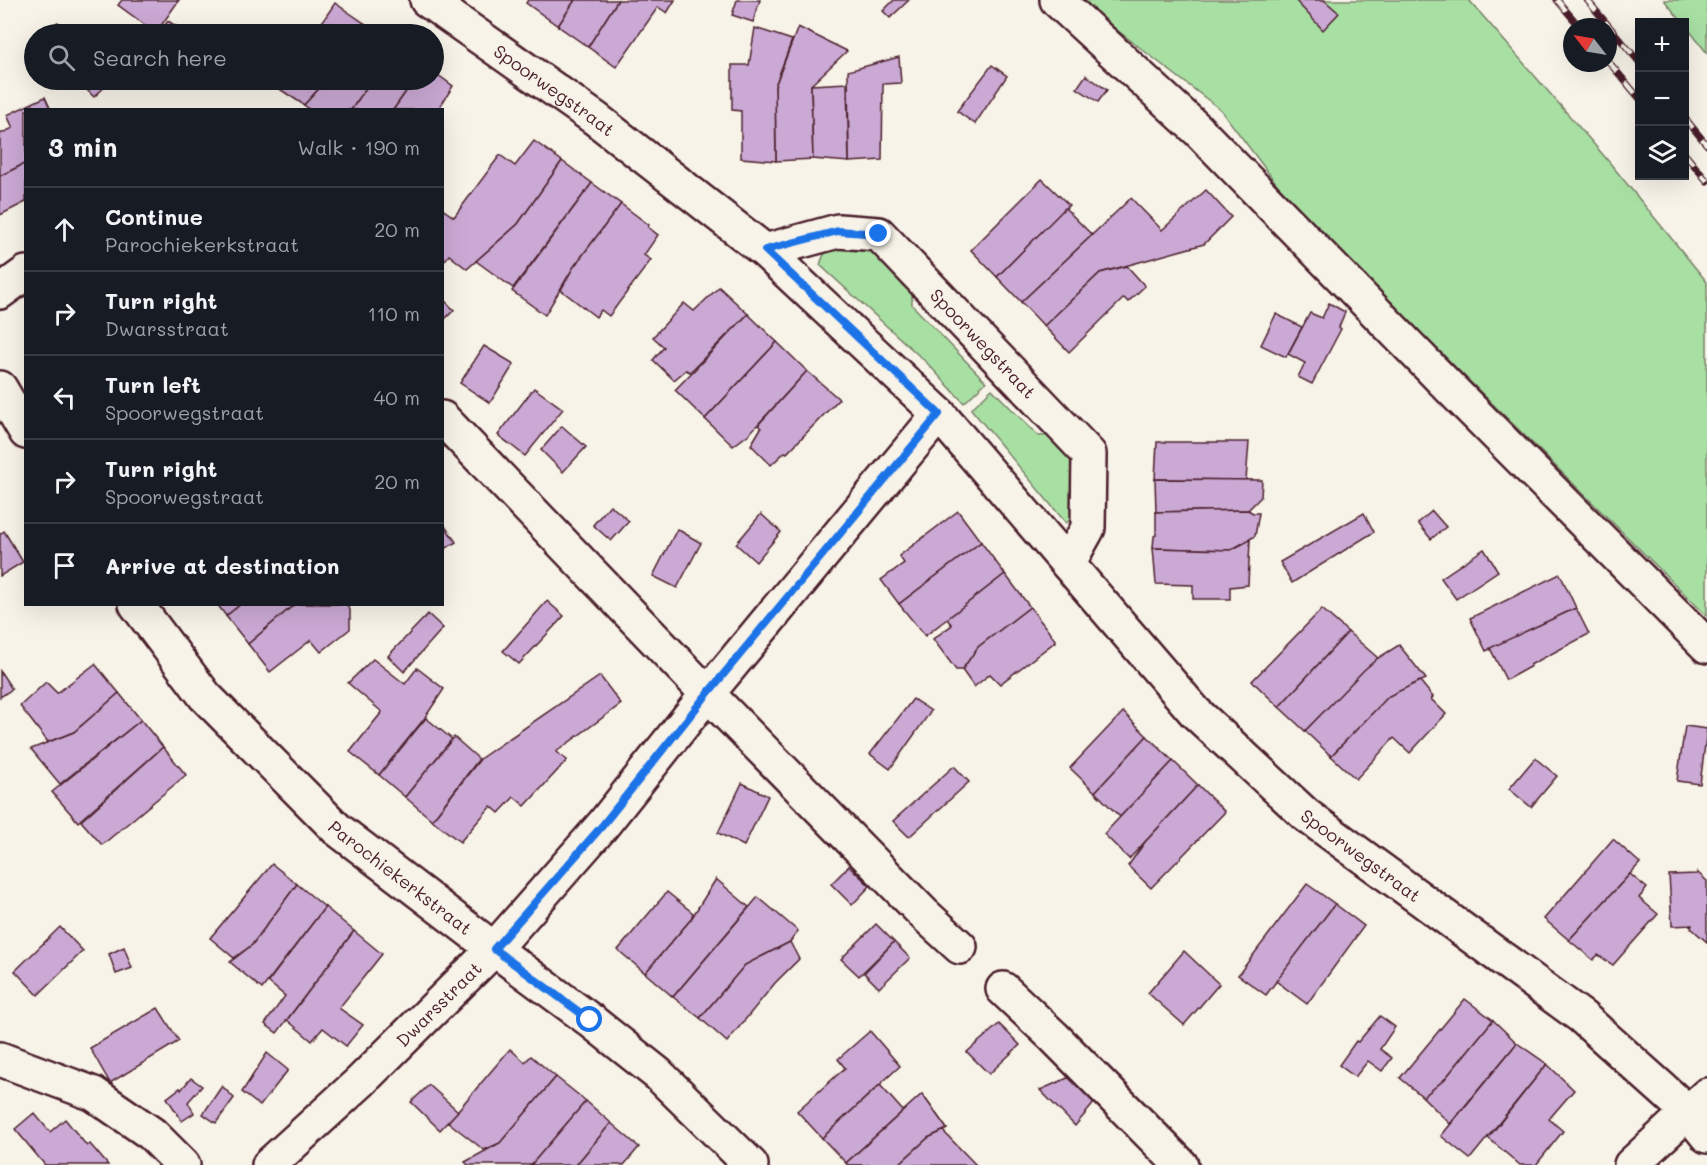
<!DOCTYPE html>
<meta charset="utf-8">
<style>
:root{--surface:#171b24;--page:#242831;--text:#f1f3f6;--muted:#9ea1a6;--line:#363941}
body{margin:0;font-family:Mali,sans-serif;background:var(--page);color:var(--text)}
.controls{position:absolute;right:18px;top:18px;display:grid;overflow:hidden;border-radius:0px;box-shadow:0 6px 24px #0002}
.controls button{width:54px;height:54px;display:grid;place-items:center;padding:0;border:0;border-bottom:2px solid var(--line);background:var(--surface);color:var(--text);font:30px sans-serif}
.compass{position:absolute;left:1563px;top:18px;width:54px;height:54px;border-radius:50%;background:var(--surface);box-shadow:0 6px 24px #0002;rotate:301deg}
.stop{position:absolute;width:18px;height:18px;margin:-14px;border:4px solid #1a73e8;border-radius:50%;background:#fff}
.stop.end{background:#1a73e8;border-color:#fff;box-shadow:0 2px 6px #0008}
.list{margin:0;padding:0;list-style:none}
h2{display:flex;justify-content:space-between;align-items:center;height:78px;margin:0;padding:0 24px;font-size:26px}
h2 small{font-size:20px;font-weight:400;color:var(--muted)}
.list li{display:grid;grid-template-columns:39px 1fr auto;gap:18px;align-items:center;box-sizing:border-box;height:84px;padding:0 24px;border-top:2px solid var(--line)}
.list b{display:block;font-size:22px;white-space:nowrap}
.list p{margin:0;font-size:20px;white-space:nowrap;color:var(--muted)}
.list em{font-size:20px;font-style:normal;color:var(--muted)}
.icon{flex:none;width:33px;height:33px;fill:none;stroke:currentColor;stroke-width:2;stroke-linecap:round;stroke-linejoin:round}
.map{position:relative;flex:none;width:1707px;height:1165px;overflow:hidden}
.search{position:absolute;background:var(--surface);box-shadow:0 6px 24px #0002;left:24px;top:24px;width:420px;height:66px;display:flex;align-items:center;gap:15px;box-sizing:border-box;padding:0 21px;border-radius:33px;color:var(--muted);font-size:22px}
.panel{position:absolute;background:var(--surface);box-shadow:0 6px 24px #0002;left:24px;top:108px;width:420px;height:498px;border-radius:0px}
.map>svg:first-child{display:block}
</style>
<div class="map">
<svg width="1707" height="1165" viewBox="0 0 1707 1165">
<rect width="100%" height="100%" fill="#f7f3e8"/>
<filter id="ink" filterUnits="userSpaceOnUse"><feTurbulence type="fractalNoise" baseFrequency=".0167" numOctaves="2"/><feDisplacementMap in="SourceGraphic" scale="12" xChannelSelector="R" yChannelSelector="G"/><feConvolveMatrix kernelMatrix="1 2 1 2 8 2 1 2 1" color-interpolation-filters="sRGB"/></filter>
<g filter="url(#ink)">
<g fill="#a8e0a4" stroke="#798068" stroke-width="1.5">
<path d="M1078 0H1469L1605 157 1707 282V616L1433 345 1282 191 1221 110Z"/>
<path d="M1664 0H1707V53L1685 25 1684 22H1682Z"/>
<path d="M864 242 912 286V305L986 382 964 403 928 364 820 265C827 239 840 243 864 242Z"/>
<path d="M992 389 1038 436 1058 435 1073 457V518L1066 523 971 409Z"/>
</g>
<g fill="#caa9d4" stroke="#4a1f2b" stroke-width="1.5">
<path d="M122 0H179L156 33 118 5Z"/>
<path d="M528 0H575L558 26 526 3Z"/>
<path d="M575 0H618L588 47 558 26Z"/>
<path d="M618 0H675L667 13 658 7 616 67 588 47Z"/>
<path d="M737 0H760L753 22 732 15Z"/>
<path d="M894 0H909L890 18 883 11Z"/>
<path d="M1295 0H1324L1339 13 1323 30Z"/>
<path d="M335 3 364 23 356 34H314Z"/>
<path d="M168 21 188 34H158Z"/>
<path d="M58 22 70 34H37Z"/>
<path d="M364 23 381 34H356Z"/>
<path d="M798 27 847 51 811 85 813 159 776 161 775 86Z"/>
<path d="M755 28 792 40 775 86 776 161 741 158V111L732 110V65H749Z"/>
<path d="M899 57 901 83 883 84 882 160 849 162 848 71Z"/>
<path d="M992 65 1007 76 975 124 957 111Z"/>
<path d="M434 72 453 86 438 110H393L414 80H434Z"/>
<path d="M1086 75 1107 90 1098 102 1077 88Z"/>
<path d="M94 80H112L94 97 85 88Z"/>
<path d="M283 80H327L304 105 278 88Z"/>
<path d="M327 80H372L351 110H310L304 105Z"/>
<path d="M372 80H414L393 110H351Z"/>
<path d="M847 83 849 162 813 159 811 85Z"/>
<path d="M45 97 51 110H26V163L0 176V134L13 128 7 115Z"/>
<path d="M534 141 562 161 518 224 467 269 449 255 442 264V209L454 217 500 155 515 166Z"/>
<path d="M562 161 592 183 513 288 476 261 518 224Z"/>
<path d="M26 163V202L0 215V176Z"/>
<path d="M1042 179 1069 205 997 277 971 250Z"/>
<path d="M592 183 621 204 573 268 545 315 512 291Z"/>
<path d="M1206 190 1231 217 1204 244 1100 273 1044 326 1021 302 1131 198 1162 230Z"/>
<path d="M621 204 649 225 648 227 658 235 644 255 651 260 609 316 601 310 596 317 561 290 573 268Z"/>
<path d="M1065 208 1092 235 1021 302 997 277Z"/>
<path d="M1127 266 1145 286 1128 302 1124 298 1069 352 1044 326 1100 273Z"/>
<path d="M719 287 748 314 690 372 686 370 674 380 653 360 664 347 653 337 684 303 694 311Z"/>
<path d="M442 298 454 310 442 322Z"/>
<path d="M1329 303 1345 312 1339 327 1341 329 1312 384 1298 377 1305 363 1288 354 1310 313 1322 318Z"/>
<path d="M748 314 777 342 705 419 675 390Z"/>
<path d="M1276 314 1302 327 1286 357 1261 345Z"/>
<path d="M777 342 807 371 749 434 733 446 705 419Z"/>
<path d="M484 346 514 364 490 403 460 383Z"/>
<path d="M807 371 839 399 787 453 785 452 771 465 751 445 761 428 758 425Z"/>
<path d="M534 388 563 409 525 456 498 435Z"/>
<path d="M562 426 586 447 563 472 541 450Z"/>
<path d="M1157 442H1249L1246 480 1155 479Z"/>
<path d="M1155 479 1262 480 1261 497 1248 510 1156 512Z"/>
<path d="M610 505 629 521 611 541 593 525Z"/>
<path d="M1248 510 1253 513H1259L1255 536 1231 550 1153 548 1154 536 1156 535V512Z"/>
<path d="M958 511 981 542 899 604 881 580 904 563 899 556Z"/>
<path d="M1432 511 1446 527 1431 539 1418 523Z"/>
<path d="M1364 513 1374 532 1292 583 1280 562Z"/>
<path d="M761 514 781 532 756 562 736 544Z"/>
<path d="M442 522 456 542 442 551Z"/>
<path d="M677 529 701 543 677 588 653 576Z"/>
<path d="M4 531 23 562 0 576V534Z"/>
<path d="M1250 540 1248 585 1230 587V599H1193V585L1156 584 1153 548 1231 550Z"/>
<path d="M981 542 1005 574 925 636 899 604Z"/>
<path d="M1484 549 1498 571 1456 599 1441 578Z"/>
<path d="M1005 574 1030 607 978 647 962 670H956L933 639 952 625 947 619Z"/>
<path d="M1560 574 1576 608 1486 651 1470 618Z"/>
<path d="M547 601 564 616 519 664 503 651Z"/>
<path d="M217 604H241L226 616Z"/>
<path d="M241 604H295L248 644 226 616Z"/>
<path d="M295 604H346L350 610V629L321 652 311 640 270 672 248 644Z"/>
<path d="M1030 607 1056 641 1000 684 990 674 974 687 962 670 978 647Z"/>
<path d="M1576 608 1589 634 1530 665 1531 666 1506 680 1490 648Z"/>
<path d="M1322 609 1348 632 1279 707 1252 681Z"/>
<path d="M428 614 443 628 404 672 388 656Z"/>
<path d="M1348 632 1378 658 1305 731 1279 707Z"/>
<path d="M1399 645 1426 679 1389 696 1331 756 1305 731 1364 670 1378 658Z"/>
<path d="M373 659 405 684 417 668 444 689 424 719 379 775 350 752 382 712 348 683Z"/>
<path d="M95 664 119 693 74 732 48 742 20 706 46 682 57 693Z"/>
<path d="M0 671 12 689 0 697Z"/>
<path d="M600 676 621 704 556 752 567 760 525 806 514 797 499 813 491 806 460 842 432 820 481 758Z"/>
<path d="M1420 681 1433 697 1431 699 1446 714 1410 753 1394 738 1356 779 1331 756 1389 696Z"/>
<path d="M119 693 141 720 60 784 31 749 74 732Z"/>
<path d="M913 699 931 711 890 769 870 754Z"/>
<path d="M1123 712 1147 736 1095 792 1070 768Z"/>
<path d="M426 718 452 739 405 797 379 775Z"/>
<path d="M141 720 163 747 78 822 52 792Z"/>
<path d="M1685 726 1707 729 1700 784 1677 781Z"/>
<path d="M1147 736 1173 761 1120 817 1095 792Z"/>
<path d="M454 737 479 759 432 820 405 797Z"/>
<path d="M163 747 186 775 102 845 81 821Z"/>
<path d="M1535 758 1557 776 1531 807 1509 789Z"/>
<path d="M1173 761 1198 785 1129 859 1104 834Z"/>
<path d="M954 766 969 782 909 837 893 821Z"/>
<path d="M742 783 768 796 744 846 718 833Z"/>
<path d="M1198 785 1225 812 1151 888 1128 866 1145 842Z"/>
<path d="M1613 839 1640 863 1569 940 1544 919Z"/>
<path d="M272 864 297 884 252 945 234 958 210 938Z"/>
<path d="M849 866 870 886 852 905 831 884Z"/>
<path d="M1697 872 1707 881V942L1691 928 1692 925 1672 926 1669 875 1697 874Z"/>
<path d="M1630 874 1647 888 1639 898 1658 914 1613 965 1598 955 1593 960 1569 940Z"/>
<path d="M716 879 749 907 673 997 645 973 691 919Z"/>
<path d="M297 884 325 907 262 989 230 962 252 945Z"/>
<path d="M1307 884 1335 904 1266 995 1238 975Z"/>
<path d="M667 892 693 913 691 919 645 973 618 950Z"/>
<path d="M758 897 798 931 790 942 745 965 700 1018 673 997Z"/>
<path d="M1335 904 1364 926 1307 1004 1276 981Z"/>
<path d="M325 907 354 931 277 1033 265 1024 285 996 268 982Z"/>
<path d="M876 924 894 942 859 976 841 959Z"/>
<path d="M60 927 83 951 38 995 15 971Z"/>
<path d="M354 931 382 954 339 1008 363 1025 346 1046 323 1028 312 1041 287 1020Z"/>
<path d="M790 942 799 959 775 983 727 1042 700 1018 745 965Z"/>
<path d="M894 942 910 958 879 988 864 973Z"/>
<path d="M124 947 132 968 116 974 109 954Z"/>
<path d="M1184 951 1219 984 1184 1025 1148 993Z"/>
<path d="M1465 999 1493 1020 1444 1080 1423 1097 1400 1078Z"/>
<path d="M158 1008 179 1041 110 1083 90 1048Z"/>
<path d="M1380 1016 1395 1027 1380 1049 1392 1058 1382 1071 1368 1061 1355 1077 1339 1065 1356 1041 1358 1042Z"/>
<path d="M1493 1020 1517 1043 1450 1124 1423 1097 1444 1080Z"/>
<path d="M999 1024 1020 1045 989 1074 967 1052Z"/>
<path d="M870 1031 900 1066 822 1138 797 1111 845 1068 838 1059Z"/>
<path d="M1517 1043 1547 1064 1470 1159 1441 1136Z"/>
<path d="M510 1049 525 1062 531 1056 556 1077 500 1143 484 1150 448 1122Z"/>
<path d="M267 1053 288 1070 260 1106 242 1092Z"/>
<path d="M1547 1064 1574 1090 1549 1119 1563 1131 1536 1165H1520L1488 1138Z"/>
<path d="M556 1077 586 1101 531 1165H468L465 1162 500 1143Z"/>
<path d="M1070 1077 1095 1102 1075 1126 1040 1090Z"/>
<path d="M191 1078 202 1086 188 1102 194 1113 182 1121 167 1098 180 1088 181 1090Z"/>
<path d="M429 1085 458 1111 440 1130 411 1102Z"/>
<path d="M880 1085 903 1111 846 1163 822 1138Z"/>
<path d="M222 1086 234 1098 216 1123 203 1114Z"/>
<path d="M922 1094 947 1129 928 1138 898 1165H848L846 1163Z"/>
<path d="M922 1094 947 1129 928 1138 898 1165H848L846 1163Z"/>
<path d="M586 1101 611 1123 576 1165H531Z"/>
<path d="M34 1113 50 1132 65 1119 87 1146 90 1144 108 1165H45L15 1129Z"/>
<path d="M611 1123 639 1147 624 1165H576Z"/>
<path d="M943 1131 976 1165H898L928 1138Z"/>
</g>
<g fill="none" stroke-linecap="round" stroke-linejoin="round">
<g stroke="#4a1f2b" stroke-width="38">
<g id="minor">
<path id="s1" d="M427 0 596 119 765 251 939 414 1195 712 1306 815 1582 1017 1688 1112 1707 1136"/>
<path d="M1057 0 1198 130 1450 388 1707 646"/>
<path id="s2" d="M765 251 838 231 879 234 1089 454 1088 528 1068 564"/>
<path d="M0 292 26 273"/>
<path d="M0 388 26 432"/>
<path d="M442 418 695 681 925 915 960 947"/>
<path id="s3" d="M136 604 205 696 337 829 494 949 590 1020 658 1074 751 1165"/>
<path d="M1003 989 1054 1037 1181 1165"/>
<path d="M0 1059 94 1094 152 1134 183 1165"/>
<path id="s4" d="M269 1165 360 1082 494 949 602 826 708 693 939 414"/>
<path d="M1631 1165 1707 1095"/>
</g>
</g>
<use href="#minor" stroke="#f7f3e8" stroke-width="33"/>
<g stroke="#4a1f2b" stroke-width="7">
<g id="rail">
<path d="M1557 0 1580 27"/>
<path d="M1587 0 1640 63"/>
<path d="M1608 61 1640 99"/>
<path d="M1684 117 1707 145"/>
<path d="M1684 153 1707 181"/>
</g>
</g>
<use href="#rail" stroke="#f7f3e8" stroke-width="4.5" stroke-dasharray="14" stroke-linecap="butt"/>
</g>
</g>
<g fill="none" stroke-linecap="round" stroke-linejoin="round" filter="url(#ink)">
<path stroke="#1a73e8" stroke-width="8" d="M590 1020 494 949 602 826 708 693 939 414 765 250 838 231 879 234"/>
</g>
<g text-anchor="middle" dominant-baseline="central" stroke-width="4.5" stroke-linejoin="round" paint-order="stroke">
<g font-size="18" fill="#4a1f2b" stroke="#f7f3e8">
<text stroke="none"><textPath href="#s1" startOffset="156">Spoorwegstraat</textPath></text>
<text stroke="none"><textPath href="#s2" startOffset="268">Spoorwegstraat</textPath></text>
<text stroke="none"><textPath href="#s1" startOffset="1272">Spoorwegstraat</textPath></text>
<text stroke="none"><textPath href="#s3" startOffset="382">Parochiekerkstraat</textPath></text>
<text stroke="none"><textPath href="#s4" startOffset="234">Dwarsstraat</textPath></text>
</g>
</g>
</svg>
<div class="controls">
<button>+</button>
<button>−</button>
<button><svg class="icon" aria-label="layers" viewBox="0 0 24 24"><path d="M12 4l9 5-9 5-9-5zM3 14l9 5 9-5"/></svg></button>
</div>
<svg class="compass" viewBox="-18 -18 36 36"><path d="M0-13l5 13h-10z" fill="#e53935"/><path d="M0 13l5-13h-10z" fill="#9ea1a6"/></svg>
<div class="stop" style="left:590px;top:1020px"></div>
<div class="stop end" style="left:879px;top:234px"></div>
<div class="search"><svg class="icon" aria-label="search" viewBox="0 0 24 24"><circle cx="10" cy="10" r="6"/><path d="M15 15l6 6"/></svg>Search here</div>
<section class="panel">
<h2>3 min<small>Walk · 190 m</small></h2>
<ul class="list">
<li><svg class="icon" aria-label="ahead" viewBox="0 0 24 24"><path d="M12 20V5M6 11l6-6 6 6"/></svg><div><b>Continue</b><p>Parochiekerkstraat</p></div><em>20 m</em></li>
<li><svg class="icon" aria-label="right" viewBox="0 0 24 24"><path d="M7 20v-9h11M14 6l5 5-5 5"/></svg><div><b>Turn right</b><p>Dwarsstraat</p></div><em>110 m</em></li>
<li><svg class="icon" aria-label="left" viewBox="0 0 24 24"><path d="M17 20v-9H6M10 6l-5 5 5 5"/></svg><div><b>Turn left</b><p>Spoorwegstraat</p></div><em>40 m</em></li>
<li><svg class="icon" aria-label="right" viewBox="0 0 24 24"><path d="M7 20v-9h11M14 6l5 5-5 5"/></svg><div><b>Turn right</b><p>Spoorwegstraat</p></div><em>20 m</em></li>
<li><svg class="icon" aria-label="arrive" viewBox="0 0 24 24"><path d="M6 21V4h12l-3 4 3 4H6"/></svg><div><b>Arrive at destination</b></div></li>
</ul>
</section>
</div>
